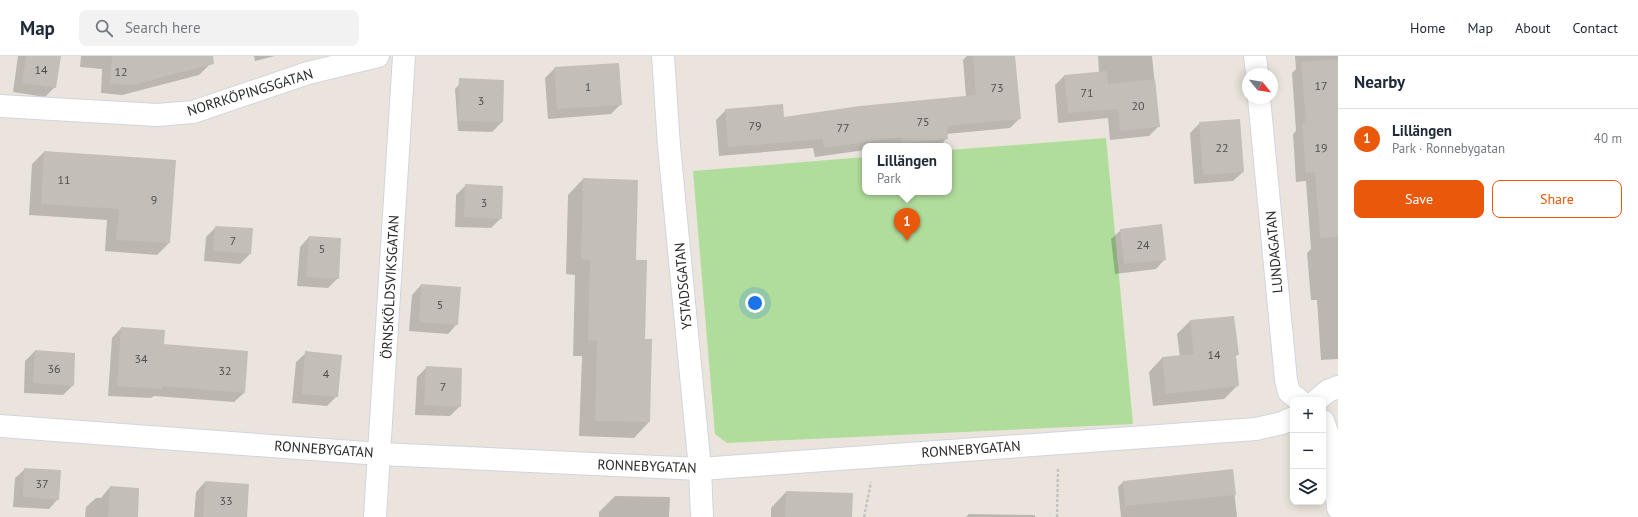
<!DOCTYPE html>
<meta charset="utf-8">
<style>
:root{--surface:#fff;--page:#f2f2f3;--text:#1f2937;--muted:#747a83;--line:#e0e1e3;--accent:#ea580c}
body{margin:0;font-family:"PT Sans",sans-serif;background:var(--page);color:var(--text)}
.controls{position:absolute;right:12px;bottom:12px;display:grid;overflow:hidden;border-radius:8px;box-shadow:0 2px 10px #0003}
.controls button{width:36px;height:36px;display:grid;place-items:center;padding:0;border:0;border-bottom:1px solid var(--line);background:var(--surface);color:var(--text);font:20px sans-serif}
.compass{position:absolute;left:1242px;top:12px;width:36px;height:36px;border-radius:50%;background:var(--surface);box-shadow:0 2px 10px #0003;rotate:120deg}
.you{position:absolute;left:755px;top:247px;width:14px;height:14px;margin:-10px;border:3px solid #fff;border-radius:50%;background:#1a73e8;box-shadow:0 0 0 6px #1a73e833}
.badge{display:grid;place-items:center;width:26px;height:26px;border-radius:50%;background:var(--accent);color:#fff;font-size:13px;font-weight:700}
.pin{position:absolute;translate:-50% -33px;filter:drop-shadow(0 1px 2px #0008)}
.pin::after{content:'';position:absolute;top:21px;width:14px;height:12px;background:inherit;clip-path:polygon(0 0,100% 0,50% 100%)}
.popup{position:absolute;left:862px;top:87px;width:90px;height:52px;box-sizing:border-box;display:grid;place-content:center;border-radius:8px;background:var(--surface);filter:drop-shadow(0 1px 3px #0005);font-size:13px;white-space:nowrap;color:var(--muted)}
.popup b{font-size:15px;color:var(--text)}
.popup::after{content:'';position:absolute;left:50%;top:100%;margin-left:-8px;border:8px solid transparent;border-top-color:var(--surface)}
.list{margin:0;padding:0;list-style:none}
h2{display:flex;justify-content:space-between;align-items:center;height:52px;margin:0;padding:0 16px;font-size:17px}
h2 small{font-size:13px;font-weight:400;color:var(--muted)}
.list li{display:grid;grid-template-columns:26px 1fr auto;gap:12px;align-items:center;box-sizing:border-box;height:60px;padding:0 16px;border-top:1px solid var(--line)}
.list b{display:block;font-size:15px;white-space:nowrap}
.list p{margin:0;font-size:13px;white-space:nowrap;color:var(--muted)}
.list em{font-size:13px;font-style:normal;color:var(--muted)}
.actions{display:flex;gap:8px;padding:12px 16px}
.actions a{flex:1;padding:9px 0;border:1px solid var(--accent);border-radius:8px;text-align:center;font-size:14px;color:var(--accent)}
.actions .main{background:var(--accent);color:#fff}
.icon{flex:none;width:22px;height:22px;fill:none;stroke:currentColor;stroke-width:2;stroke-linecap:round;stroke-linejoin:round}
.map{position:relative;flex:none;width:1338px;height:461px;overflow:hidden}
header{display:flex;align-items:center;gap:24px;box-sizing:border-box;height:56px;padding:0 20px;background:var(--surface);border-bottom:1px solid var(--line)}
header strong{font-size:19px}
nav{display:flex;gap:22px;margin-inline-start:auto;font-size:14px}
.search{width:280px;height:36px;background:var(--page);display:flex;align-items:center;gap:10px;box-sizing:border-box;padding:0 14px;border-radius:8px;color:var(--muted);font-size:15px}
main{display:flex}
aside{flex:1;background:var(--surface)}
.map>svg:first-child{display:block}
</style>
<header>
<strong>Map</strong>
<div class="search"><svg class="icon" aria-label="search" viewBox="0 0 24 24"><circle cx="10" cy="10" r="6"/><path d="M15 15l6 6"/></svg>Search here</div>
<nav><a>Home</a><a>Map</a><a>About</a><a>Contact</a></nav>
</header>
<main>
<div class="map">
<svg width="1338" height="461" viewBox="0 0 1338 461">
<rect width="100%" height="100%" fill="#eae4dc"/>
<path fill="#b1dd9c" d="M1106 82 1133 368 727 387 715 378 693 115 865 101V136H949V94Z"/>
<g fill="#0003">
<path d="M18 0H60L55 31 45 41 13 36Z"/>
<path d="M81 0H206L209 9 199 19 122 39 101 37 102 13 80 11Z"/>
<path d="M254 0H275L255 5Z"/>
<path d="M967 0H1014L1020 62 1010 72 947 78V82L940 90H865V94L815 101 813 92 719 100 716 64 726 54 783 62 966 41 963 4Z"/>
<path d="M1098 0H1152L1159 70 1149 80 1110 84 1108 62 1058 67 1055 29 1064 20 1099 17Z"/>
<path d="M1295 0H1338V303L1321 304 1317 244H1311L1307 197 1311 193 1306 125 1296 126 1293 78 1296 75 1292 17 1296 13Z"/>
<path d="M555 12 621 48 611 58 548 63 545 22Z"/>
<path d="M464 23 502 66 492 76 458 75 455 33Z"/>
<path d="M1200 67 1243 116 1233 125 1194 128 1190 77Z"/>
<path d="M44 96 169 187 157 199 105 195 107 164 29 159 32 108Z"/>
<path d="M583 123 635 205 644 284H651L649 366 634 382 579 380 582 300H573L575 219 566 218 568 139Z"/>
<path d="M466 129 501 162 491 172 455 171 456 139Z"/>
<path d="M216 171 250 198 240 208 204 205 206 181Z"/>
<path d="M1121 174 1165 203 1156 213 1115 218 1111 183Z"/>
<path d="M309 181 338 222 328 232 297 230 300 191Z"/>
<path d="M421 229 457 268 448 278 409 275 412 239Z"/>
<path d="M1190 265 1238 298 1235 301 1238 329 1224 343 1153 350 1149 316 1162 302 1180 301 1177 278Z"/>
<path d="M121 272 244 337 234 346 154 340 151 342 108 340 112 282Z"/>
<path d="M35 295 73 329 63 339 24 337 25 305Z"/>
<path d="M306 297 337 340 327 350 292 347 296 306Z"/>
<path d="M427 311 460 350 450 360 415 359 417 321Z"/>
<path d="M25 413 58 443 49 453 13 451 15 422Z"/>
<path d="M1232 415 1237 461H1121L1118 431 1123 426Z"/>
<path d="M205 426 246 461H194L196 436Z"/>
<path d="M110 431 137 461H85L86 451 96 442H101Z"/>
<path d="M786 436 851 461H771V452Z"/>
<path d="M615 440 670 441 669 461H599V456Z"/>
<path d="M969 458 1035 459V461H966Z"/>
</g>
<g fill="#c3beb7">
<path d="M26 0H61L56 32 22 27Z"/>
<path d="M112 0H213L214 8 132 29 110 28Z"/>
<path d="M973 0H1015L1021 63 947 70 948 83 902 87 901 81 824 92 823 83 728 91 725 53 783 48 784 61 860 50 976 39Z"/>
<path d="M1338 3V181L1320 182 1315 116 1306 117 1302 68 1306 67 1301 6Z"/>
<path d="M619 7 622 49 557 53 554 11Z"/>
<path d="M1107 15 1108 28 1155 23 1160 71 1120 75 1118 53 1068 57 1064 19Z"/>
<path d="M459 22 504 24 503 66 458 65Z"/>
<path d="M1240 63 1244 116 1203 119 1199 66Z"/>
<path d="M44 95 176 104 170 187 116 184 119 153 41 148Z"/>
<path d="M583 122 638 124 636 204H647L645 283H652L650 366 595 365 597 285 588 284 590 204 581 203Z"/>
<path d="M465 128 503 130 502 163 464 161Z"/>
<path d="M1162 168 1166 204 1124 208 1120 173Z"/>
<path d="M215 170 253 172 251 198 213 195Z"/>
<path d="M309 180 341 182 339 223 306 221Z"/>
<path d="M421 228 461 231 458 269 419 266Z"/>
<path d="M1234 260 1239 299H1236L1239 330 1166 338 1162 301 1194 298 1190 264Z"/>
<path d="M121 271 165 274 164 288 248 295 245 337 162 330 161 333 117 330Z"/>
<path d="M35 294 75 297 74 330 33 327Z"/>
<path d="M305 295 342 299 338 341 302 338Z"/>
<path d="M426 310 462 312 461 351 424 349Z"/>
<path d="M24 412 61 414 59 444 23 441Z"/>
<path d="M1233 413 1236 439 1125 450 1123 425Z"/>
<path d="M205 425 249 428 247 461H203Z"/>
<path d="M110 430 139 432 138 461H108Z"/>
<path d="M786 435 853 437 852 461H785Z"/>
</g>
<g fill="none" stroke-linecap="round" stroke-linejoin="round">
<g stroke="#d1d4e1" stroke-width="24">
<g id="street">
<path d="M1255 0 1257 18"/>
<path d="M1259 42 1286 324 1289 336 1299 344"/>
<path d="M0 50 157 59 193 56 308 17 378 0"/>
<path d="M1317 344 1328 335 1338 331"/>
<path d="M1323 365 1330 384 1338 452"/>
<path d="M0 370 380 398 700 413 1256 373 1282 367 1293 362"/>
<path d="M375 461 404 0"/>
</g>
</g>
<g stroke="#d1d4e1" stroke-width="24">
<path id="secondary" d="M663 0 669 90 700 413 702 461"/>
</g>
<g stroke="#c3c3c3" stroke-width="2.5" stroke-dasharray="3 2" stroke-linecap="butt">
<path d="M864 461 871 426"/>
<path d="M1057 461 1058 413"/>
</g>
<use href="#street" stroke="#fff" stroke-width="22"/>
<use href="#secondary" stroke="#fff" stroke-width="22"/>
</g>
<g text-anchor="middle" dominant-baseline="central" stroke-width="3" stroke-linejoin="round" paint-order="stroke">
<g font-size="12" fill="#504e4c">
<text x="41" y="13">14</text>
<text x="121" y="15">12</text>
<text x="1321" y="29">17</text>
<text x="588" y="30">1</text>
<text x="997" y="31">73</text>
<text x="1087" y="36">71</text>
<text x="481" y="44">3</text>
<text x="1138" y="49">20</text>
<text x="923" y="65">75</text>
<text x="755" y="69">79</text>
<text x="843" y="71">77</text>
<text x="1222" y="91">22</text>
<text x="1321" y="91">19</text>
<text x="64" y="123">11</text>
<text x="154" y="143">9</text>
<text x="484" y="146">3</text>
<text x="233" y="184">7</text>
<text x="1143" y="188">24</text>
<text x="322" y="192">5</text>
<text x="440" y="248">5</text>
<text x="1214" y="298">14</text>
<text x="141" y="302">34</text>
<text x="54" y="312">36</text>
<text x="225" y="314">32</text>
<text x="326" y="317">4</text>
<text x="443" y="330">7</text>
<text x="42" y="427">37</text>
<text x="226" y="444">33</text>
</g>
<g font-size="14" fill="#292929" stroke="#fff">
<text transform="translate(250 36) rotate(-17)">NORRKÖPINGSGATAN</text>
<text transform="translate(1274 196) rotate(-95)">LUNDAGATAN</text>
<text transform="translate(683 230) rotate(-95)">YSTADSGATAN</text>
<text transform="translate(390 231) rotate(-87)">ÖRNSKÖLDSVIKSGATAN</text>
<text transform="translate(324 393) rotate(4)">RONNEBYGATAN</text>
<text transform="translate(971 393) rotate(-4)">RONNEBYGATAN</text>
<text transform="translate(647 410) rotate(2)">RONNEBYGATAN</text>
</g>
</g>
</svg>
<div class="controls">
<button>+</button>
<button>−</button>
<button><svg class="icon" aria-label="layers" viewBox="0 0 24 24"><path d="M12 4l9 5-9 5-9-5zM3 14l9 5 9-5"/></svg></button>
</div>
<svg class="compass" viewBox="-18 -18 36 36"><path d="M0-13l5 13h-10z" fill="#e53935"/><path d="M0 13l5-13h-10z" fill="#747a83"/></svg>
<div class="you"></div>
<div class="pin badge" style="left:907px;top:185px">1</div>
<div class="popup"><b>Lillängen</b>Park</div>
</div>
<aside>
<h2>Nearby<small></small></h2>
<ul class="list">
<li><span class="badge">1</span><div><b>Lillängen</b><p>Park · Ronnebygatan</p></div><em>40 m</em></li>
</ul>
<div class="actions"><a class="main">Save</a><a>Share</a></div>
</aside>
</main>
